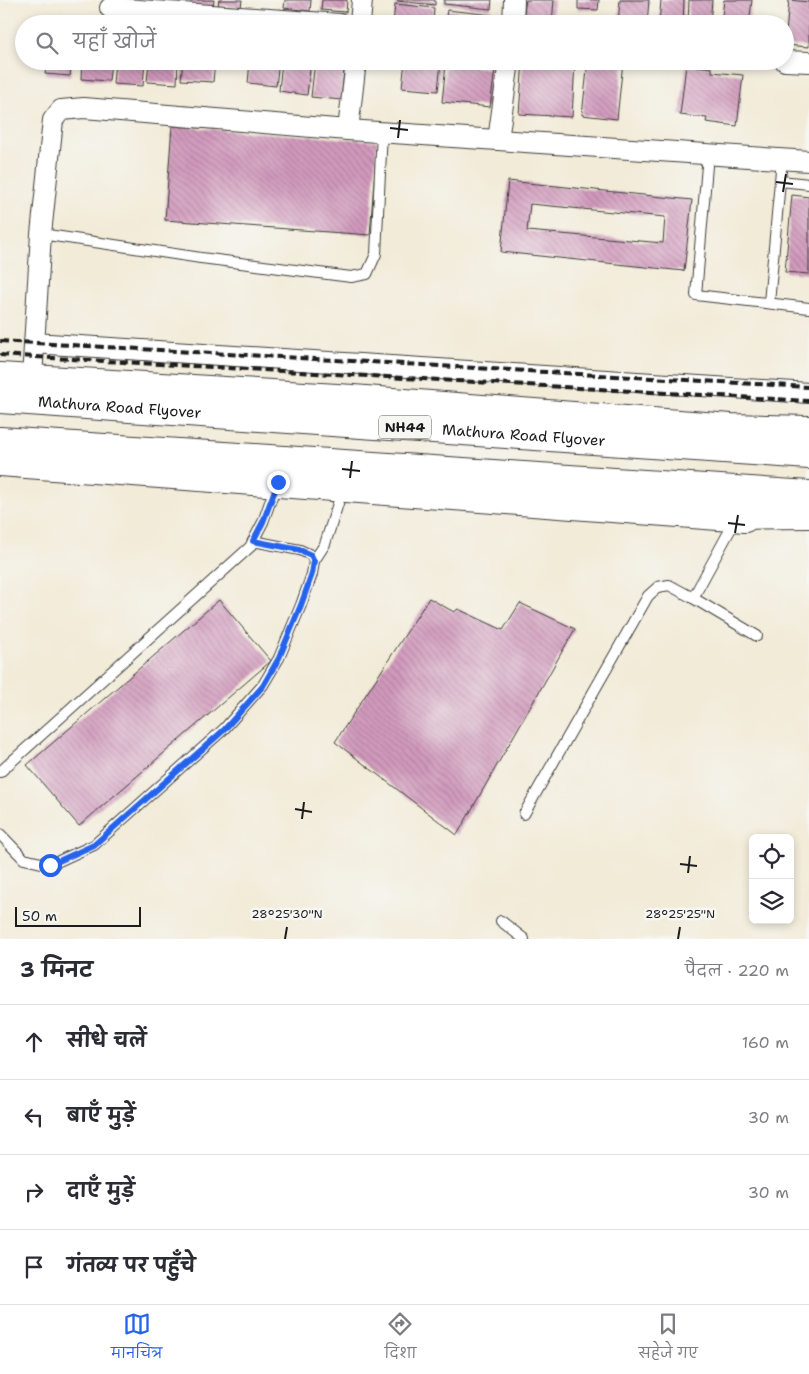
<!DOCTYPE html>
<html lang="hi">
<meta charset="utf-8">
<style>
:root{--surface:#fff;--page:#f7f7f7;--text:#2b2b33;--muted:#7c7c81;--line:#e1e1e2;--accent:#2563eb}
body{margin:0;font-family:"Shantell Sans","Playpen Sans Deva",sans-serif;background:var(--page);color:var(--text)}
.controls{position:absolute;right:15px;bottom:15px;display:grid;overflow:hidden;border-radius:8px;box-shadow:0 2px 8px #0003}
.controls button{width:45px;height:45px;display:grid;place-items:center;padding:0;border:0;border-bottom:1px solid var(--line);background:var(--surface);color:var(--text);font:25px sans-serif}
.scale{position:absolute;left:15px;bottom:12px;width:126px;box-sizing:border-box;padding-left:5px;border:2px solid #1c1c1c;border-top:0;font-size:14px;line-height:18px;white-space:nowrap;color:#1c1c1c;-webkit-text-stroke:4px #f6f6f2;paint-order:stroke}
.stop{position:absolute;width:15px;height:15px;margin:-11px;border:4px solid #2563eb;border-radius:50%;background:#fff}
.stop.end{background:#2563eb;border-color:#fff;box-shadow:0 1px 5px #0008}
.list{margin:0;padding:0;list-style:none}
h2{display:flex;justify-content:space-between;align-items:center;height:65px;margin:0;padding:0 20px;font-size:21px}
h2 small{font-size:16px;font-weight:400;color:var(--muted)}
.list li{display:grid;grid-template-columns:32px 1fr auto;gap:15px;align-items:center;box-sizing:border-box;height:75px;padding:0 20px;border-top:1px solid var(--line)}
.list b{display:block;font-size:19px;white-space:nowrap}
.list em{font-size:16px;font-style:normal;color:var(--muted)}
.icon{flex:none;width:28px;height:28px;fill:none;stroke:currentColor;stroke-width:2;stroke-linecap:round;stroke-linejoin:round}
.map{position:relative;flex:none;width:809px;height:939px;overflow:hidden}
.search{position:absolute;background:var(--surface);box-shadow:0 2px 8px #0003;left:15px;right:15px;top:15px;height:55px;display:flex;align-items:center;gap:12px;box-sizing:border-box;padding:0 18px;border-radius:28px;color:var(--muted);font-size:19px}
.sheet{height:365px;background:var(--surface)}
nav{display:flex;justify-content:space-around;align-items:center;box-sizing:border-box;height:70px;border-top:1px solid var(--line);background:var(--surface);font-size:14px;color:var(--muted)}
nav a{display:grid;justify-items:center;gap:2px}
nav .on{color:var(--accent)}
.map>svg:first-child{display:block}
</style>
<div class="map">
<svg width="809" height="939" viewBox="0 0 809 939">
<defs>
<pattern id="building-back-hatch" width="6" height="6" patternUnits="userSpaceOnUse" patternTransform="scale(1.25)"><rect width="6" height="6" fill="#d29abd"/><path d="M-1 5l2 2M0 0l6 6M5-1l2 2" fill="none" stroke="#aa7d99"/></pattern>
</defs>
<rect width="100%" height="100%" fill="#f6f6f2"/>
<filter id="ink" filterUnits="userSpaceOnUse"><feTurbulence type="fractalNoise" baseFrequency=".02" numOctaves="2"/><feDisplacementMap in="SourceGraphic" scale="10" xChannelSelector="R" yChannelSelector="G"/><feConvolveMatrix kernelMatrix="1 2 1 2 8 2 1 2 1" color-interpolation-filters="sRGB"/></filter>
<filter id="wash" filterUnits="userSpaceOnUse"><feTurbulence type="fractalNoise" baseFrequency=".0096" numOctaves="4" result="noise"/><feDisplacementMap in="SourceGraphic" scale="20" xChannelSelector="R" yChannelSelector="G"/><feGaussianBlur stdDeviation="1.12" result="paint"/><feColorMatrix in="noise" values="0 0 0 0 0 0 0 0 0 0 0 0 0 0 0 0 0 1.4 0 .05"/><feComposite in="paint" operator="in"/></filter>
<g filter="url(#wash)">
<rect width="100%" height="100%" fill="#f2ebd8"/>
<g id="blocks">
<g fill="url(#building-back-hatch)" fill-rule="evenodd">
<path d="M191 0H214L213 8 191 6Z"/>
<path d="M219 0H242L241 7 218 5Z"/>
<path d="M285 0H311L310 11 284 8Z"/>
<path d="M322 0H347L346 12 321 10Z"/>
<path d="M397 0H435V5L397 1Z"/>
<path d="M444 0H492L491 9 444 4Z"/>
<path d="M526 0H554L552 23 523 19Z"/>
<path d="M578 0H599L598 10 578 9Z"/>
<path d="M620 0H649L647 24H618Z"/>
<path d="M661 0H684L683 24H659Z"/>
<path d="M689 0H712L710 24H688Z"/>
<path d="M724 0H752L749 24H721Z"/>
<path d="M789 0 809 2V47L785 45Z"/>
<path d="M395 4 434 8 433 24H393Z"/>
<path d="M447 10 493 15 492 24H445Z"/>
<path d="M47 61H72L70 76 45 74Z"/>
<path d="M82 61H111L109 81 81 79Z"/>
<path d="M115 61H145L143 86 113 84Z"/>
<path d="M149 61H178L177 84 147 82Z"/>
<path d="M183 61H215L213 82 181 80Z"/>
<path d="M250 61H279L276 86 248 83Z"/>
<path d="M282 61H311L307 95 279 91Z"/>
<path d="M315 61H345L341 100 311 97Z"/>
<path d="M405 61H441L438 91 402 88Z"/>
<path d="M523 61H575L572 117 519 114Z"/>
<path d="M588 61 623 62 617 119 582 115Z"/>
<path d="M446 64 495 69 490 107 442 102Z"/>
<path d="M686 65 712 68V72L743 75 737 126 706 122 707 118 680 115Z"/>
<path d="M172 126 377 141 370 235 165 220Z"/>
<path d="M508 181 692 200 684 271 501 252ZM530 204 665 217 663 243 527 231Z"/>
<path d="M792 195 809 197V274L785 272Z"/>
<path d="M429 598 454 612 458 609 503 630 520 603 575 629 457 835 335 742Z"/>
<path d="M219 600 271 661 79 826 27 765Z"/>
</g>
</g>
</g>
<g filter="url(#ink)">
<use href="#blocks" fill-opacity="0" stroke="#3c3b38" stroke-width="1"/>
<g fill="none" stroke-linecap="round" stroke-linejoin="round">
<g stroke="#3c3b38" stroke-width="12">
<g id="service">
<path d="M708 154 696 295 809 308"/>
<path d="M780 181 809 184"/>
<path d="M41 234 201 258 351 277 367 274 376 254 382 132"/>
<path d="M769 303 782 159"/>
<path d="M736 519 693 598 757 636"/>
<path d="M314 561 325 544 343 488"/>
<path d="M0 772 250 547 263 522 276 485"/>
<path d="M524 814 648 596 658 587 669 585 693 598"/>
<path d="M0 834 24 859 50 865 94 845 224 729 263 685 279 658 301 605 312 574 314 561 311 555 300 550 253 541"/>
<path d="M501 921 524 939"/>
</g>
</g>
<g stroke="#3c3b38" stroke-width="22">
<g id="minor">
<path d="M110 8 340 24"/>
<path d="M360 24 362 0"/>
<path d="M513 24 514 0"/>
<path d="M785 61 809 62"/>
<path d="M348 130 356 61"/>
<path d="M498 140 509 61"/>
<path d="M34 343 809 393"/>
<path d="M32 378 41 234 53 120 61 110 84 108 348 130 809 161"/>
</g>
</g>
<g stroke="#3c3b38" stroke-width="30">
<g id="secondary">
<path d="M0 377 353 399 731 428 809 430"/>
<path d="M0 462 745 518"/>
</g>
</g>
<g stroke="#3c3b38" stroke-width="30">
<g id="trunk">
<path id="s1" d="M0 399 809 455"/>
<path d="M0 441 809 495"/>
<path d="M721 515 809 514"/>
</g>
</g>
<use href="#service" stroke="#fff" stroke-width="10"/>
<use href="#minor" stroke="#fff" stroke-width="20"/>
<use href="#secondary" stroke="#fff" stroke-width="28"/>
<use href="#trunk" stroke="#fff" stroke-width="28"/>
<g stroke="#1c1c1c" stroke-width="4" stroke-dasharray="8 4" stroke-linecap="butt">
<path d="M0 341 809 387"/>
<path d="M0 355 809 401"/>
</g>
</g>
</g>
<g fill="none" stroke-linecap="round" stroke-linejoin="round" filter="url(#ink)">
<path stroke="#2563eb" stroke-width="6" d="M50 865 94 845 224 730 263 686 279 658 301 605 312 574 314 561 311 555 300 550 253 541 263 522 278 482"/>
</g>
<path fill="none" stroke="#1c1c1c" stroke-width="2" d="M390 128 408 130M398 138 400 120M776 182 793 184M783 192 786 174M342 469 360 471M350 478 352 461M728 523 745 525M735 533 738 515M295 809 312 812M302 819 304 802M680 864 697 866M688 873 690 856M285 939 287 927M678 939 680 927"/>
<g text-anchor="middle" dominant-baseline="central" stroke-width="5" stroke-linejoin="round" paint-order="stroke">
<rect fill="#f6f6f2" stroke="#5d5d5c" stroke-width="1" x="379" y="415.5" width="52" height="23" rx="4"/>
<g font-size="14" font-weight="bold" fill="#1c1c1c">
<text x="405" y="427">NH44</text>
</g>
<g font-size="15" fill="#1c1c1c" stroke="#f6f6f2">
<text stroke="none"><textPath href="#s1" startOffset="120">Mathura Road Flyover</textPath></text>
<text stroke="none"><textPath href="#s1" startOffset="525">Mathura Road Flyover</textPath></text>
</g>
</g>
<g font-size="12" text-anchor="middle" fill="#1c1c1c" stroke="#f6f6f2" stroke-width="5" stroke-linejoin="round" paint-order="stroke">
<text x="287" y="918">28°25'30"N</text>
<text x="680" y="918">28°25'25"N</text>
</g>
</svg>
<div class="controls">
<button><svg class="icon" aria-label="locate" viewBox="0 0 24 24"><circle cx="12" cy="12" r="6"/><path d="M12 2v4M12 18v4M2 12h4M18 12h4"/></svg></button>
<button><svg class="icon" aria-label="layers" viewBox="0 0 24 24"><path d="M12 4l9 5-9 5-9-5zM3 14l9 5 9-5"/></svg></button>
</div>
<div class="scale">50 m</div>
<div class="stop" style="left:50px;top:865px"></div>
<div class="stop end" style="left:278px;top:482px"></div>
<div class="search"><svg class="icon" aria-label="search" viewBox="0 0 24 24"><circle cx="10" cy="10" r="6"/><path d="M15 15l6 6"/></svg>यहाँ खोजें</div>
</div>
<section class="sheet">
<h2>3 मिनट<small>पैदल · 220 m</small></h2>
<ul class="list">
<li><svg class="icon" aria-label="ahead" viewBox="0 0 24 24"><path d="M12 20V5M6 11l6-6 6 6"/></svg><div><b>सीधे चलें</b></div><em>160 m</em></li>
<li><svg class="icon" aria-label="left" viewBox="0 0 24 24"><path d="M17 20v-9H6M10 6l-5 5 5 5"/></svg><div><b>बाएँ मुड़ें</b></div><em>30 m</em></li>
<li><svg class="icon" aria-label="right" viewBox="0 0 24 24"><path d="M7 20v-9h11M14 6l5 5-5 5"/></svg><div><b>दाएँ मुड़ें</b></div><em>30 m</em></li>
<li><svg class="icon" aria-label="arrive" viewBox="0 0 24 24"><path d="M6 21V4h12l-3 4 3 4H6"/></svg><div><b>गंतव्य पर पहुँचे</b></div></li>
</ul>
</section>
<nav>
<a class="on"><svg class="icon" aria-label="map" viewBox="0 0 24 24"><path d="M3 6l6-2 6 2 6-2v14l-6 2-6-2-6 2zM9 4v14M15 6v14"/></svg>मानचित्र</a>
<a><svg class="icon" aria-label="directions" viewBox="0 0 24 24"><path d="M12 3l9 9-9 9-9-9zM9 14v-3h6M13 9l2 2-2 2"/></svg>दिशा</a>
<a><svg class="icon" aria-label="saved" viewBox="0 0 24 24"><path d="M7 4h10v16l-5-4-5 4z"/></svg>सहेजे गए</a>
</nav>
